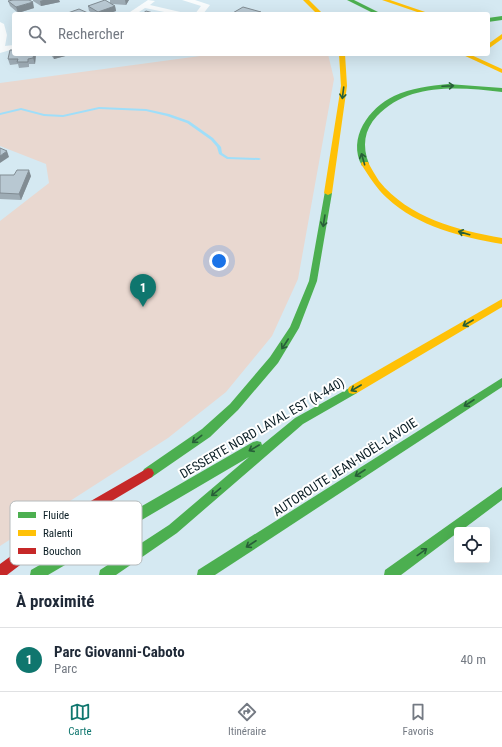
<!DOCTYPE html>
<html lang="fr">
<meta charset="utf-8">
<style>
:root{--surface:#fff;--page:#f2f2f3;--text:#1f2937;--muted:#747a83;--line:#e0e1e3;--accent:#0f766e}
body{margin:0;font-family:"Roboto Condensed",sans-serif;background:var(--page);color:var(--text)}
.controls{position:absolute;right:12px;bottom:12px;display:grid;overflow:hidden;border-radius:4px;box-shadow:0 4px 16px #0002}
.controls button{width:36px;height:36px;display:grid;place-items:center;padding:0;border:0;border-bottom:1px solid var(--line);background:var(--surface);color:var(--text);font:20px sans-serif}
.you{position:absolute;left:219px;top:261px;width:14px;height:14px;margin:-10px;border:3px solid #fff;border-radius:50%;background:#1a73e8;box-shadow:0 0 0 6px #1a73e833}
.badge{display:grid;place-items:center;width:26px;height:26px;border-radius:50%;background:var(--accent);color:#fff;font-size:13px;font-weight:700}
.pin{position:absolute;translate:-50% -33px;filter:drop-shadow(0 1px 2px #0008)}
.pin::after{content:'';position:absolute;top:21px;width:14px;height:12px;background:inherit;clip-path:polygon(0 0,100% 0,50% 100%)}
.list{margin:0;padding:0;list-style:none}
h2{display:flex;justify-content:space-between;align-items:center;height:52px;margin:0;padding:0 16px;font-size:17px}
h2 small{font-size:13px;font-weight:400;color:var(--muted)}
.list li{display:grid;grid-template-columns:26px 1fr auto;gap:12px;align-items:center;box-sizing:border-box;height:64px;padding:0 16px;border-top:1px solid var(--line)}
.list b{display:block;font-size:15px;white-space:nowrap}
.list p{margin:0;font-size:13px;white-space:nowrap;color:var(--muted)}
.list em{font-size:13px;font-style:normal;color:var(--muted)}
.icon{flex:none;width:22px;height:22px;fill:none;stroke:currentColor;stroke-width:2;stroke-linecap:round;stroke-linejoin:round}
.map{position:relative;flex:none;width:502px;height:575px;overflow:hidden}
.search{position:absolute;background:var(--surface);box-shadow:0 4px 16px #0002;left:12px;right:12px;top:12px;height:44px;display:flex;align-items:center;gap:10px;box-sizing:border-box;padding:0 14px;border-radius:4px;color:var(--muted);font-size:15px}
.sheet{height:116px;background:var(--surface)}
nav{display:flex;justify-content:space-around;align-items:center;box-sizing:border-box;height:56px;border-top:1px solid var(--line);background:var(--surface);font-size:11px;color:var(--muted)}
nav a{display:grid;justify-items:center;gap:2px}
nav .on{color:var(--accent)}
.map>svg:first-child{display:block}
</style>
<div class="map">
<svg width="502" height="575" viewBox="0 0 502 575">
<rect width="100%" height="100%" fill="#d5e9f2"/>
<path fill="#e9d8d0" d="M215 54H328L334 79 298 279 272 336 226 392 168 438 0 546V221L49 183 46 164 0 146V83Z"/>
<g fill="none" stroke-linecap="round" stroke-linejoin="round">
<path fill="#9fdef9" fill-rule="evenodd" d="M99 107 146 109 169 114 189 121 213 138 221 147 222 153 228 157 259 158 261 159 259 160 227 159 219 154 217 147 211 140 187 123 167 116 146 111 99 109 63 117 44 116 21 110 0 115V113L21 108 44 114 63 115Z"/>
<g fill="#f9fcfd" fill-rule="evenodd">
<path d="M148 0 155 1 150 5 189 14H174L145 8 136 14H127Z"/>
<path d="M182 0H195L210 5 203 14H195L201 6Z"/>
<path d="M0 22 4 24 7 35 5 46 14 45V49L0 53Z"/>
</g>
<g fill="#4caf50" fill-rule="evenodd">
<path d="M347 0H354L382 14H375Z"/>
<path d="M502 16V20L488 22V18Z"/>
<path d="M448 84 502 88V92C460 87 409 82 377 116 364 130 362 146 369 164L368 166H362C347 138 369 108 394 96 411 88 430 86 448 84Z"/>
<path d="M325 191H331L332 193 317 281 299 328 278 363 238 410 210 437 152 477 148 478 144 477 142 473 144 469 202 429 230 404 270 357 290 327 309 281Z"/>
<path d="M502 378V387L215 575H197L198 570Z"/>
<path d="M353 386 357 387 358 390 357 393 303 424 177 533 116 575H99L100 570 169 525 249 457 48 575H30L31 570 253 442 257 441 261 442 262 445 295 418Z"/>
<path d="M502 487V500L462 530H457V533L401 575H384L385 570Z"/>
</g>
<g fill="#ffc107" fill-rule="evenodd">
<path d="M303 0H309L323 14H317Z"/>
<path d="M382 0H390L431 14H423Z"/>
<path d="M502 34V39L488 49V44Z"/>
<path d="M339 54H345L347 86 332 193 328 195 324 193 341 86Z"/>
<path d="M461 54H469L502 69V73Z"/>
<path d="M362 162H368C371 168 375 175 379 181 409 218 457 230 502 238V244C462 237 418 227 387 198 376 188 369 176 361 164Z"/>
<path d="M502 299V307L357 393 353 394 349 393 348 390 349 387Z"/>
</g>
<path fill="#c62828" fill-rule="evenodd" d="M148 468 152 469 154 473 152 477 78 521 7 575H0V564L70 513Z"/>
</g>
<g fill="#9eacb5">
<path d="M33 0H59L60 2 41 6 33 1Z"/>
<path d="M110 0H129L126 5 112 4 115 6 116 11 107 14H94L89 11 88 6 110 3Z"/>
<path d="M8 1 34 8 18 13 10 6Z"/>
<path d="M14 54H36L35 64H29V67L19 68 18 64 10 65 8 59Z"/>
<path d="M45 54H73L54 59 51 55 47 56Z"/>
<path d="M0 175 31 176 21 200 0 199Z"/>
</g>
<g fill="#818c93">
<path d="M43 0H59L60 2 41 6 40 1Z"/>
<path d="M125 0H129L126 5Z"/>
<path d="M33 2 34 8 18 13 16 7Z"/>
<path d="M115 6 116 11 107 14H98V12Z"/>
<path d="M34 54H36L35 64 33 58Z"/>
<path d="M46 54H51V55L47 56Z"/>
<path d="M53 54H73L54 59Z"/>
<path d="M7 151 9 157 0 163V156Z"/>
<path d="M29 170 31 176 21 200 19 194Z"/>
</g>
<g fill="#b8c8d2" stroke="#818c93">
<path d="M13 0H29L33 2 16 7 8 1Z"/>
<path d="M105 0 115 6 98 12 88 6Z"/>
<path d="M243 7 261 12 257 14H231Z"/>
<path d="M79 9 88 13 87 14H65Z"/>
<path d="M146 11 157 14H142Z"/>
<path d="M10 50H14V54H34L33 58 28 59V62H17L18 59H8Z"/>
<path d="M0 148 7 151 0 156Z"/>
<path d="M17 170H29L19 194 0 193V175H14Z"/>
</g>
<defs><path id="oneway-shaft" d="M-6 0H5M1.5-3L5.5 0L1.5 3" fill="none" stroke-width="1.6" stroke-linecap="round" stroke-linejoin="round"/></defs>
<g stroke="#285f38">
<use href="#oneway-shaft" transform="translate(448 86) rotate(-3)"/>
<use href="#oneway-shaft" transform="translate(343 93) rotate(97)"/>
<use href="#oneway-shaft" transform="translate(363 159) rotate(-106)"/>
<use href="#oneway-shaft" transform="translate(324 221) rotate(99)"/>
<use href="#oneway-shaft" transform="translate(464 233) rotate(-164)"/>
<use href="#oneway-shaft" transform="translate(468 323) rotate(150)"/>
<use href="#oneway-shaft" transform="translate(285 344) rotate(123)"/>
<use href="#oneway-shaft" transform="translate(356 388) rotate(150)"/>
<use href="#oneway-shaft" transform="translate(469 403) rotate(147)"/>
<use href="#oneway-shaft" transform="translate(197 439) rotate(142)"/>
<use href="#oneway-shaft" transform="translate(254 448) rotate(150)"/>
<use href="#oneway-shaft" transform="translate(360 473) rotate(147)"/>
<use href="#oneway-shaft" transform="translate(216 492) rotate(140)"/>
<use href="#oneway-shaft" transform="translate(251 544) rotate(147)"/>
<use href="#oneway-shaft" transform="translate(422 552) rotate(-36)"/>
</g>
<g text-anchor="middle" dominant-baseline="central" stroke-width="4" stroke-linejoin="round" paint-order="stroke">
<g font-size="13" fill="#0a1d24" stroke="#fff">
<text transform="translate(262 428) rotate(-30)">DESSERTE NORD LAVAL EST (A-440)</text>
<text transform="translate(345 467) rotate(-33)">AUTOROUTE JEAN-NOËL-LAVOIE</text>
</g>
</g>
<rect x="10" y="501" width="132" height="64" rx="6" fill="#fff" stroke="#b6bbbd" stroke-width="1"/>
<rect x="18" y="512" width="18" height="6" fill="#4caf50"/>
<rect x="18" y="530" width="18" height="6" fill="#ffc107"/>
<rect x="18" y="548" width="18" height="6" fill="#c62828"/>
<g font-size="11" fill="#0a1d24">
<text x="43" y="519">Fluide</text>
<text x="43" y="537">Ralenti</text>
<text x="43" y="555">Bouchon</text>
</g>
</svg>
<div class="controls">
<button><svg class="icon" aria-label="locate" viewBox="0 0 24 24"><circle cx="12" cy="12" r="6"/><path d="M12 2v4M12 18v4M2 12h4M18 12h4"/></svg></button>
</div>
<div class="you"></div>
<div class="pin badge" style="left:143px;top:307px">1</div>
<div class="search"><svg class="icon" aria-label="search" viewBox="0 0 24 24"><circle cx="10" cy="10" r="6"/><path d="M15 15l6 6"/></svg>Rechercher</div>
</div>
<section class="sheet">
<h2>À proximité<small></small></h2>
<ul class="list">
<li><span class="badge">1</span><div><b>Parc Giovanni-Caboto</b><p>Parc</p></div><em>40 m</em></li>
</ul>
</section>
<nav>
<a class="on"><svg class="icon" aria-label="map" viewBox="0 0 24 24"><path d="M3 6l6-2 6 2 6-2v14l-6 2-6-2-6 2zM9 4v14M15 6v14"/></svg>Carte</a>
<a><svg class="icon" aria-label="directions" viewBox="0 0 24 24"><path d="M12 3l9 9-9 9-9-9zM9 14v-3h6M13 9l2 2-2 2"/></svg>Itinéraire</a>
<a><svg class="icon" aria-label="saved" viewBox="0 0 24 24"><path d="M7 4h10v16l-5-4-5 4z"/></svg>Favoris</a>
</nav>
